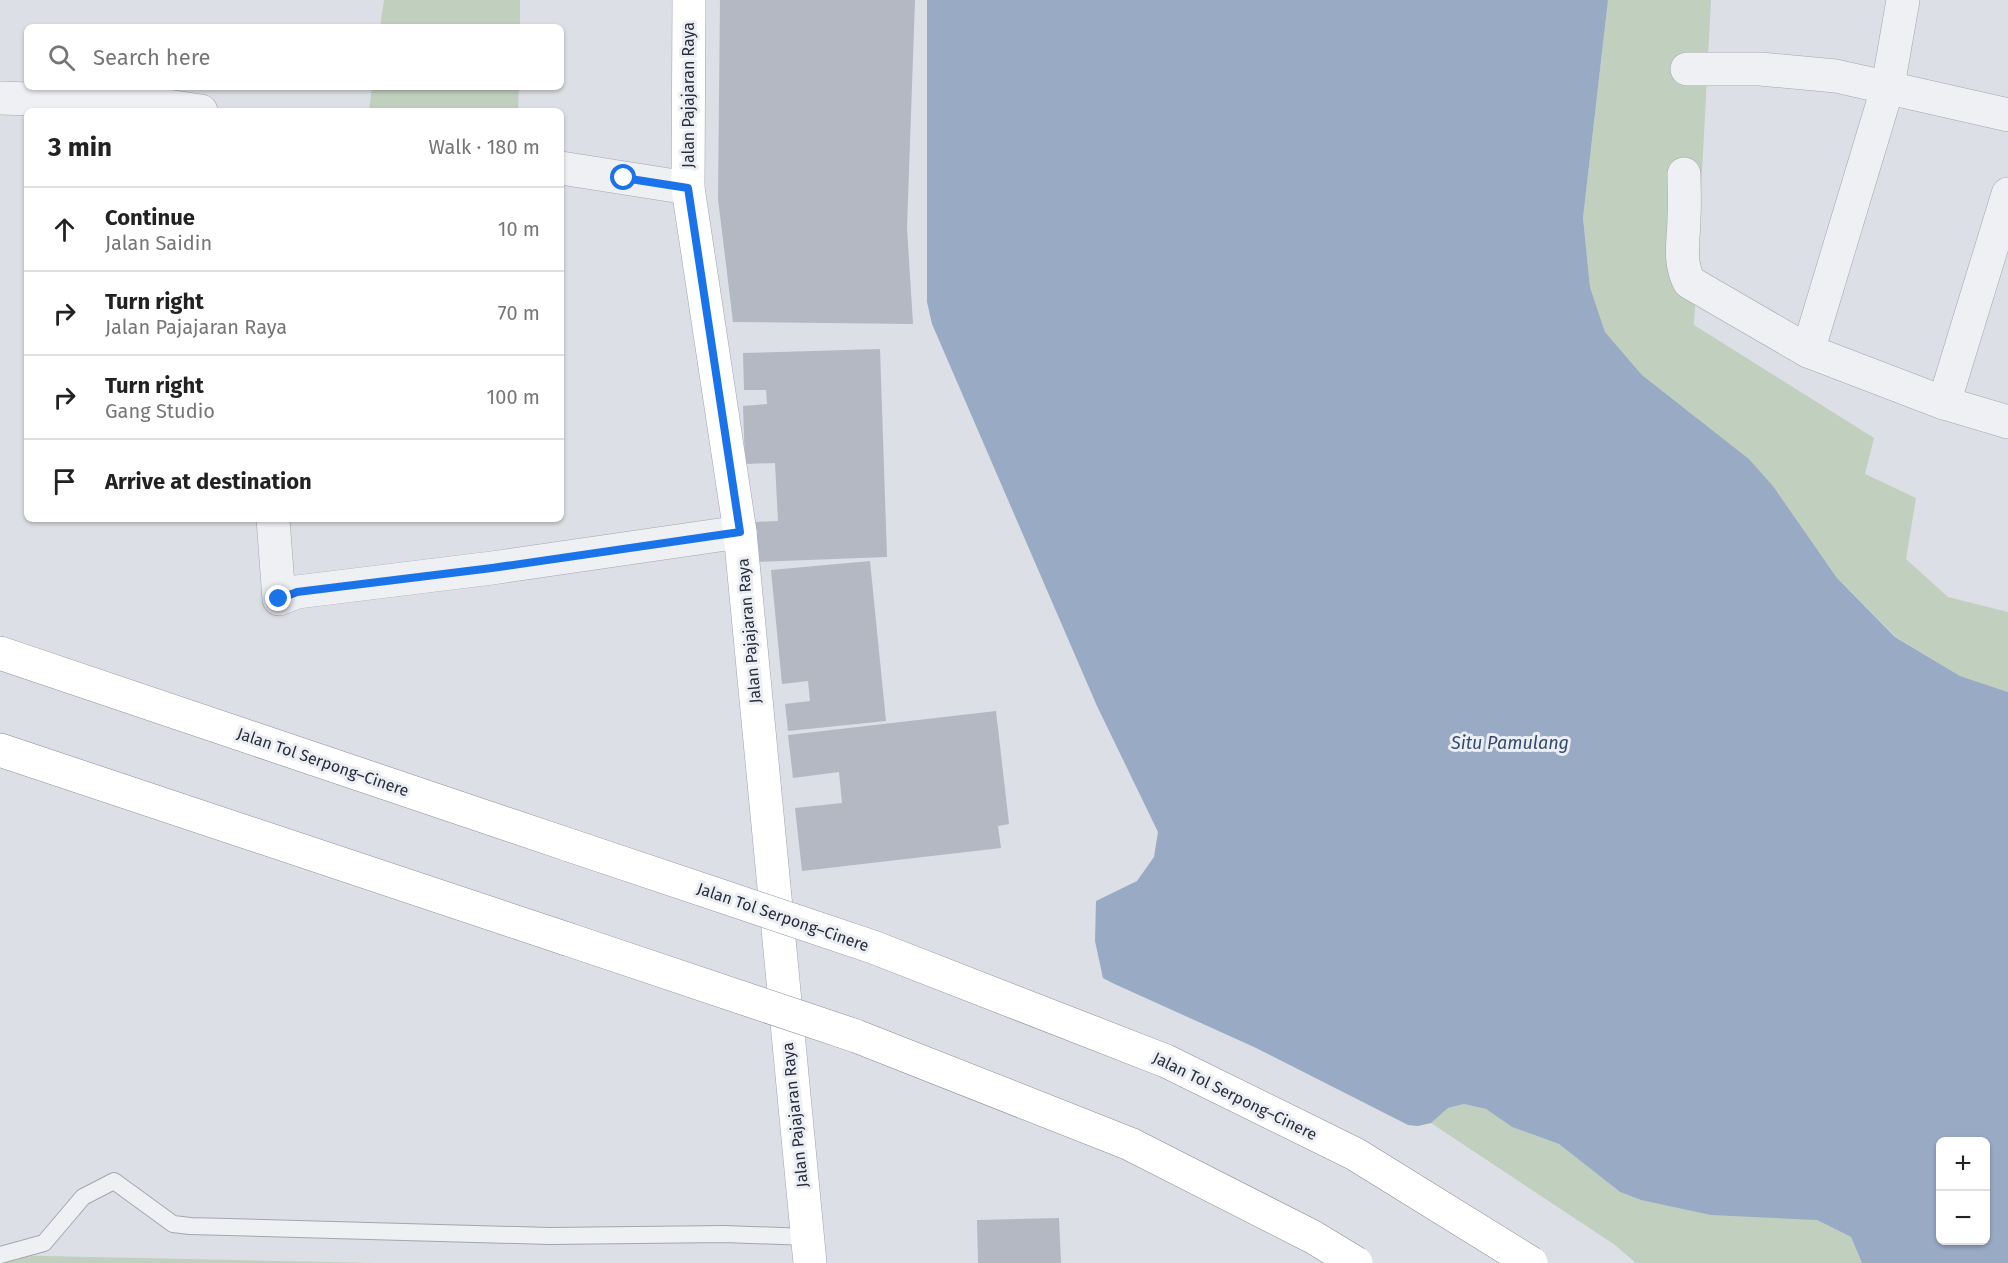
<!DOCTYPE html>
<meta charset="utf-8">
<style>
:root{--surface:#fff;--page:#f6f6f6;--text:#222;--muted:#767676;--line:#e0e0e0}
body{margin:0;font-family:"Fira Sans",sans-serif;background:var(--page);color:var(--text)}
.controls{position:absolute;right:18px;bottom:18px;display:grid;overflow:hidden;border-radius:9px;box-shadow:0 2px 4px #0004}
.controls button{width:54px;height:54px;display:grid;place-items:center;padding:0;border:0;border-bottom:2px solid var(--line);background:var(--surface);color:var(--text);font:30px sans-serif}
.stop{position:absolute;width:18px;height:18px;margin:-14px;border:4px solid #1a73e8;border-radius:50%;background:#fff}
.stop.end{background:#1a73e8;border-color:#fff;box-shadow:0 2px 6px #0008}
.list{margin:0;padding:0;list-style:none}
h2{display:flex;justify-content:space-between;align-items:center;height:78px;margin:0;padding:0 24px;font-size:26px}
h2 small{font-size:20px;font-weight:400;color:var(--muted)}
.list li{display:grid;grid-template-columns:39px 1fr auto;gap:18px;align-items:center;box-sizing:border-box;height:84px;padding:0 24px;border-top:2px solid var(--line)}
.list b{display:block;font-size:22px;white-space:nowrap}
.list p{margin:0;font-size:20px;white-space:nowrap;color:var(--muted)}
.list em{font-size:20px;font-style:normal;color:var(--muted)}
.icon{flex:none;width:33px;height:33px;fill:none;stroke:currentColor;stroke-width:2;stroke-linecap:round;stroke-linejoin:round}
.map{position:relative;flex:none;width:2008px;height:1263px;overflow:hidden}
.search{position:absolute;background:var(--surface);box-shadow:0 2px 4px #0004;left:24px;top:24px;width:540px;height:66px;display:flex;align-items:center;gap:15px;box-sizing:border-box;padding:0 21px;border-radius:9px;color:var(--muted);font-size:22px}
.panel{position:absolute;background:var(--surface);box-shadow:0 2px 4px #0004;left:24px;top:108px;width:540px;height:414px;border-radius:9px}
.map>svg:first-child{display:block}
</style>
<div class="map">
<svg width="2008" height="1263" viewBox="0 0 2008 1263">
<rect width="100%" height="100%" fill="#dcdfe5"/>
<g fill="#c1cfbe">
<path d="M384 0H520V27H380Z"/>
<path d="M1608 0H1711L1694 325 1874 438 1865 474 1916 498 1906 559 1948 597 2008 612V692L1960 676 1896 637 1837 578 1773 486 1749 459 1642 375 1605 332 1590 287 1583 218Z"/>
<path d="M372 87H519L518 111H369Z"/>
<path d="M1464 1104 1486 1109 1512 1127 1559 1144 1620 1192 1641 1200 1817 1220 1851 1237 1862 1263H1636L1615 1245 1431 1123 1448 1108Z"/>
<path d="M0 1255 375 1263H0Z"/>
</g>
<path fill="#99aac4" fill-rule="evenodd" d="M927 0H1608L1583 218 1590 287 1605 332 1642 375 1749 459 1773 486 1837 578 1895 637 1960 676 2008 692V1263H1862L1851 1237 1817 1220 1711 1215 1641 1200 1620 1192 1559 1144 1512 1127 1486 1109 1464 1104 1448 1108 1431 1123 1418 1126 1406 1125 1168 1014 1103 978 1095 941 1096 901 1137 881 1154 857 1158 832 1097 706 932 324 927 302ZM1940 1142H1986V1240H1940Z"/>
<path fill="#dcdfe5" d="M1099 977 1254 1047 1416 1129 1405 1127 1353 1106 1273 1068 1167 1017 1101 981Z"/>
<g fill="#b4b8c2">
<path d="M720 0H915L907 228 913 324 733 322 718 199Z"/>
<path d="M880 349 887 557 756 562 755 522 778 521 775 463 745 464 743 406 767 404 766 390H744L743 353Z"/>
<path d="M870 561 886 721 788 731 785 704 810 701 808 681 782 684 771 570Z"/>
<path d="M996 711 1009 824 998 826 1001 848 802 871 795 808 842 803 839 772 793 778 788 735Z"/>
<path d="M1059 1218 1061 1263H978L977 1220Z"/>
</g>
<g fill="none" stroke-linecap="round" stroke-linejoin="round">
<g stroke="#a2a6af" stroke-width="18">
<path id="lane" d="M0 1255 44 1243 83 1197 114 1181 173 1224 190 1226 549 1236 724 1234 808 1237"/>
</g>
<g stroke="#a2a6af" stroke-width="34">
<g id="street">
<path d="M1687 69H1760L1836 76 2008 115"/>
<path d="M0 98 147 103 201 111"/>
<path d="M561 168 688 188"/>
<path d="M1684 174C1684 188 1685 202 1684 217 1684 241 1678 259 1689 282L1808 351 1944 403 2008 422"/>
<path d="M1808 351 1888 86 1903 0"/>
<path d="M1944 403 2008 194"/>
<path d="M273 519 279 599 297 592 492 568 740 532"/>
</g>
</g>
<g stroke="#9ca3b0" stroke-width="34">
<path id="primary" d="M689 0 688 188 740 532 810 1263"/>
</g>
<g stroke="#858c9b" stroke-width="34">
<g id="highway">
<path d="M0 653 569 845"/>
<path d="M0 750 567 939"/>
</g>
</g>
<use href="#lane" stroke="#eff0f4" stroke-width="16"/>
<use href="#street" stroke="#eff0f4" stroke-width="33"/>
<use href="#primary" stroke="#fff" stroke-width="33"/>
<use href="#highway" stroke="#fff" stroke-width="33"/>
<g stroke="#858c9b" stroke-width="34" stroke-linecap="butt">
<g id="highway-bridge">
<path d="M569 845 873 947 1166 1061 1355 1154 1531 1263"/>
<path d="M567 939 856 1036 1130 1144 1313 1237 1356 1263"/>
</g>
</g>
<use href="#highway-bridge" stroke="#fff" stroke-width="33"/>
</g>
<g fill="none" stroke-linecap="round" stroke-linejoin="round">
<path stroke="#1a73e8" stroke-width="8" d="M279 599 297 592 492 568 740 532 688 188 624 178"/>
</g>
<g text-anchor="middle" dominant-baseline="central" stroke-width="6" stroke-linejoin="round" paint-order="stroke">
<g font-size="16" fill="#272d3b" stroke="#ebeef3">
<text transform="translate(688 95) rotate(-90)">Jalan Pajajaran Raya</text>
<text transform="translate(749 631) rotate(-95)">Jalan Pajajaran Raya</text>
<text transform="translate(323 762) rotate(19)">Jalan Tol Serpong–Cinere</text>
<text transform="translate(783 917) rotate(19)">Jalan Tol Serpong–Cinere</text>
<text transform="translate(1235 1096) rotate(26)">Jalan Tol Serpong–Cinere</text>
<text transform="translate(795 1115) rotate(-96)">Jalan Pajajaran Raya</text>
</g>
<g font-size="18" font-style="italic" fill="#34496c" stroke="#ebeef3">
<text x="1510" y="743">Situ Pamulang</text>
</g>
</g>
</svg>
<div class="controls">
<button>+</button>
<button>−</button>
</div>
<div class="stop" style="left:624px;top:178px"></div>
<div class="stop end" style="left:279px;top:599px"></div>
<div class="search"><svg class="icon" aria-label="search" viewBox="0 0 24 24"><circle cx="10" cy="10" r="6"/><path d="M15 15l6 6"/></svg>Search here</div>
<section class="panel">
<h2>3 min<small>Walk · 180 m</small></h2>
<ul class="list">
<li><svg class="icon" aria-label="ahead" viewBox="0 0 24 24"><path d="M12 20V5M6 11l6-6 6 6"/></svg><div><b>Continue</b><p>Jalan Saidin</p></div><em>10 m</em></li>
<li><svg class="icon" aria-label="right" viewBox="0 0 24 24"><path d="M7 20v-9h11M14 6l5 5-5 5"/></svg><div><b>Turn right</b><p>Jalan Pajajaran Raya</p></div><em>70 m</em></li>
<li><svg class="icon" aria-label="right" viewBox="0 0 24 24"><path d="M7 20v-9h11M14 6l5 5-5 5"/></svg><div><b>Turn right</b><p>Gang Studio</p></div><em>100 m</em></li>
<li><svg class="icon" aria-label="arrive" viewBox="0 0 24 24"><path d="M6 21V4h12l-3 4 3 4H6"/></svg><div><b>Arrive at destination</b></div></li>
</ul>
</section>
</div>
